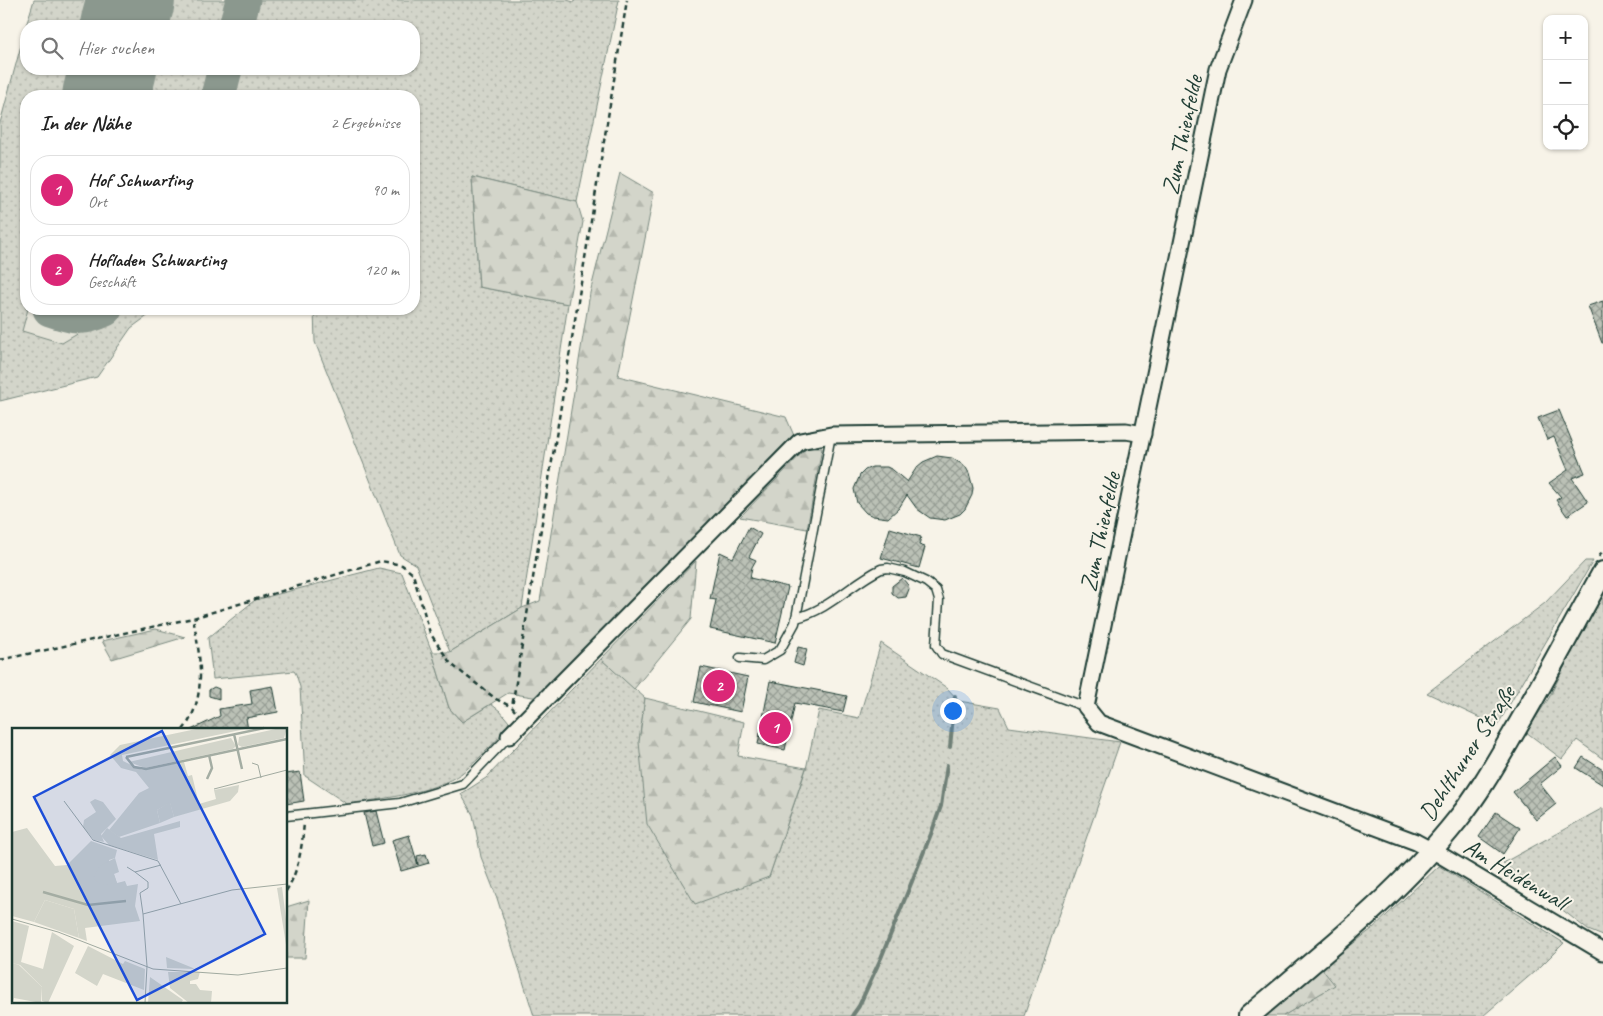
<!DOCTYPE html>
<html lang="de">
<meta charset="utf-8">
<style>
:root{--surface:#fff;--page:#f2f2f2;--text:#222;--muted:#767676;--line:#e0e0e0;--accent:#db2777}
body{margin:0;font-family:Caveat,sans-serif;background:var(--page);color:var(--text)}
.controls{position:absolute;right:15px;top:15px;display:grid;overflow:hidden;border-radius:10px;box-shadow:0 1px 4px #0004}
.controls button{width:45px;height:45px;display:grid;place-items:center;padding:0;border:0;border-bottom:1px solid var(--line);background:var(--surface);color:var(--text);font:25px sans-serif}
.you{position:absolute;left:952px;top:710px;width:18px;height:18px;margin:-12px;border:4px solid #fff;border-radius:50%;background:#1a73e8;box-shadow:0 0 0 8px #1a73e833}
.badge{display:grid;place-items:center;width:32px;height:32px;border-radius:50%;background:var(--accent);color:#fff;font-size:16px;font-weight:700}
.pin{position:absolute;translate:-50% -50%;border:2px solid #fff;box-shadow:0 1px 5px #0006}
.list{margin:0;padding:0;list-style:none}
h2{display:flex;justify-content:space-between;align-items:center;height:65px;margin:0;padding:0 20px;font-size:21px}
h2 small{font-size:16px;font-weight:400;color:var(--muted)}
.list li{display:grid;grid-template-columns:32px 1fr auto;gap:15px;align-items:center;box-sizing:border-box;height:70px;margin:0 10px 10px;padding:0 10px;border:1px solid var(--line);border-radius:20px}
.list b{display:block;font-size:19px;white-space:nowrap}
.list p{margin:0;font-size:16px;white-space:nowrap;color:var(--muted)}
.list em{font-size:16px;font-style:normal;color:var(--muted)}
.icon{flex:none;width:28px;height:28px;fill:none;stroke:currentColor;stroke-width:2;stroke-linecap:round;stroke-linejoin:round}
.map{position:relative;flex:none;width:1603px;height:1016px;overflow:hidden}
.search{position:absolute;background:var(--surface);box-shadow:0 1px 4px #0004;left:20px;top:20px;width:400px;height:55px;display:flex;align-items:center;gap:12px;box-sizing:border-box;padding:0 18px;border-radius:20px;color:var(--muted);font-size:19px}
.panel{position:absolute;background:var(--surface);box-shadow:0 1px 4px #0004;left:20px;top:90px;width:400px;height:225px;border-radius:20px}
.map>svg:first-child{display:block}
</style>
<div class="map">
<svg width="1603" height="1016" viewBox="0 0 1603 1016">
<defs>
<pattern id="grass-dots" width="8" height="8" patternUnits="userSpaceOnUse" patternTransform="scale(1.25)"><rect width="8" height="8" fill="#d3d5ca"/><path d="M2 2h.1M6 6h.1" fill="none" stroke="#b5b8ae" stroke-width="1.8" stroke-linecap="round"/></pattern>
<pattern id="forest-firs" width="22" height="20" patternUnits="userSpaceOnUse" patternTransform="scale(1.25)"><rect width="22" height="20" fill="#d3d5ca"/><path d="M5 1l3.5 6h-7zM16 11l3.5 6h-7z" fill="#b5b8ae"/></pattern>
<pattern id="building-cross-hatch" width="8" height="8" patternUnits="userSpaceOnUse" patternTransform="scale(1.25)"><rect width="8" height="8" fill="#bbc1b6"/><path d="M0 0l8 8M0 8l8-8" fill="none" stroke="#979e95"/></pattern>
</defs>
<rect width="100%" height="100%" fill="#f7f3e8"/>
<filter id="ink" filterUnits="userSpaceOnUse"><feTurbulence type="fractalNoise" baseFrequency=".02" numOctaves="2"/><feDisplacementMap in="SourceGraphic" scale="10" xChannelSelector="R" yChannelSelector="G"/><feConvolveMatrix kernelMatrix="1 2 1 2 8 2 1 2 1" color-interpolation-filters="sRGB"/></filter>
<g filter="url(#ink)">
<g fill="#e5e4d9">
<path d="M34 0H363L358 26H26Z"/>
<path d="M26 27V69H349L344 96H26V309H157L131 328 97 377 0 401V123Z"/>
</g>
<g fill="url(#grass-dots)" stroke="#79897f">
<path d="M34 0H110L103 26H26Z"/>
<path d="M154 0H234L227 26H147Z"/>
<path d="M250 0H567L574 2 575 0H619L577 202 472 177 479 287 568 304 522 608 450 652 416 565 400 555 315 342 314 309H414V96H224L232 69H414V26H243Z"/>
<path d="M26 27V69H92L84 96H26V309H28L22 331 62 343 120 309H157L131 328 97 377 0 401V123Z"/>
<path d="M136 69H215L208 96H128Z"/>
<path d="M1585 561H1593L1497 726 1427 693 1545 603Z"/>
<path d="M379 568 402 573 432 652 449 708 462 722 491 704 500 711 509 722C504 733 496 741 488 749 480 757 471 766 462 773 434 793 381 799 347 804L305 776 300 687 296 674 294 671 213 679 208 638 255 600Z"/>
<path d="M1603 588V759L1577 740 1562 759 1526 732 1549 698Z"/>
<path d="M881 643 947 688 959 701 1000 708 1009 727 1120 742 1024 1016H534L497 898 481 857 473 815 461 794 486 778 601 659 645 698 639 742 769 877 806 769 819 710 859 718Z"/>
<path d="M1603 808V936L1588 930 1503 863Z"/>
<path d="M1439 866 1564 943 1541 966 1483 1016H1283L1334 985 1321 968 1372 929Z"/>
</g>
<g fill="url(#forest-firs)" stroke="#79897f">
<path d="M620 173 654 193 618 376 786 417 795 438 539 698 508 693 462 722 449 708 432 652H450L522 608 540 601 590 293Z"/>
<path d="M472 177 577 202 583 222 568 304 479 287Z"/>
<path d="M807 448H822L807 529 740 517Z"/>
<path d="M696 561 691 619 634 689 601 659Z"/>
<path d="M156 629 185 637 112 659 102 641Z"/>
<path d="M645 698 744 722 738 756 806 768 769 877 695 904 647 824 639 742Z"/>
<path d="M309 900 305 958H286V907Z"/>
<path d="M1321 968 1335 985 1283 1016H1262Z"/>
</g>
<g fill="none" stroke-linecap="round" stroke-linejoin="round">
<g stroke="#6f8077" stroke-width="4">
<path d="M950 747 955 696"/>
<path d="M852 1016 859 1006 881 958 931 834 941 806 947 765"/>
</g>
<g stroke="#8b988e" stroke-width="35">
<path d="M236 26 243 0"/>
<path d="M218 96 225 69"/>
<path d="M50 309C73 317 83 320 105 309"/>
</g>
<g stroke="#8b988e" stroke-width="88">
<path d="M124 26 131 0"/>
<path d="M106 96 113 69"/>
</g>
</g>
<g fill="url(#building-cross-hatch)" stroke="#1f3d34">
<path d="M1603 301V343H1602L1588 306Z"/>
<path d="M1559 410 1585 473 1572 478 1588 502 1567 516 1556 500 1561 497 1549 483 1568 470 1554 437 1547 440 1538 418Z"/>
<path d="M937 456 952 458 965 466 969 473 973 488 972 495 965 509 960 514 945 520 930 518 917 509 907 495 899 508 888 518 873 516 866 513 857 503 854 489 860 475 865 470 872 467H887L893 470 907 482 917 467 923 462Z"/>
<path d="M749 527 761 534 749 557 756 560 752 567 750 578 788 587 775 643 710 629 716 600 710 599 720 552 733 558Z"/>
<path d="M890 528 921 537 919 545 925 547 919 568 881 558Z"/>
<path d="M902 578 908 585 909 589 906 597 898 598 892 593V586Z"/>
<path d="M798 647 807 649 803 666 794 663Z"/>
<path d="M701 667 748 677 741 712 694 702Z"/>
<path d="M770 681 847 696 843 712 795 703 785 750 758 744Z"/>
<path d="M273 686 278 712 246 718 248 730H191L220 716 219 709 252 704 250 690Z"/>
<path d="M214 687 219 689V699L209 696V690Z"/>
<path d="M1555 757 1562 766 1540 784 1556 804 1536 820 1513 792Z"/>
<path d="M1583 757 1603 770V785L1576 768Z"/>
<path d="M300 772 304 801 286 804V774Z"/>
<path d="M376 811 384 843 372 846 364 813Z"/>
<path d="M1496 812 1520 828 1503 854 1479 837Z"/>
<path d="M409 835 418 865 417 856 426 854 429 863 401 871 392 840Z"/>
</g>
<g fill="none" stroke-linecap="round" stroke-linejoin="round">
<g stroke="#1f3d34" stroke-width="11">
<g id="lane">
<path d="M796 618C829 610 852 583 881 569L888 568 905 572 926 582 936 590 939 600 936 645 942 654 1086 707"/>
<path d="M740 658 763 660 780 650 795 623 831 435"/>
<path d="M286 816 400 803 463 784 509 736"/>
</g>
</g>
<g stroke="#1f3d34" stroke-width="19">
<g id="street">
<path d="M1244 0 1218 69 1086 707 1099 723 1416 842 1442 856 1603 952"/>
<path d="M509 736 800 441 831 435 1126 431 1143 434"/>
</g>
</g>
<g stroke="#1f3d34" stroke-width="24">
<path id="secondary" d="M1249 1016C1322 954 1398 895 1458 819 1479 793 1496 763 1513 734 1545 680 1573 626 1603 572"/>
</g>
<g stroke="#1f3d34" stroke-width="2.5" stroke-dasharray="5 4" stroke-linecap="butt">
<path d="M1599 557 1603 550"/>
<path d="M0 660 193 618 381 561 402 565 413 574 430 633 451 664 496 699 512 707"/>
<path d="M515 711 512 707 627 0"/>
<path d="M183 730C208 698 200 654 193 618"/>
<path d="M286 891C299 871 302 846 304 823"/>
</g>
<use href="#lane" stroke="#f7f3e8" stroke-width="8"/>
<use href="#street" stroke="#f7f3e8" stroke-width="15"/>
<use href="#secondary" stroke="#f7f3e8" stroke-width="20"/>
</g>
</g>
<g text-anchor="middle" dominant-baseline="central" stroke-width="4" stroke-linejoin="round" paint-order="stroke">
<g font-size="24" fill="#1f3d34" stroke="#f7f3e8">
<text transform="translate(1182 135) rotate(-78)">Zum Thienfelde</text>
<text transform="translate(1100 532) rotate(-78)">Zum Thienfelde</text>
<text transform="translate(1467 753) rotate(-57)">Dehlthuner Straße</text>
<text transform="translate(1516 874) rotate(31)">Am Heidenwall</text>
</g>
</g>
<g transform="translate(12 728)">
<rect width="275" height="275" fill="#f7f3e8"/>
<path d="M189 0H238L110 27 111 33 130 42 172 34 176 48 180 47 187 76 204 71 202 62 227 57 226 64 218 73 162 89 158 75 145 82 148 95 107 109 97 102 127 65 137 60 124 44 109 40 98 27 108 17ZM268 0H275L272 10 230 19 226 17 227 9ZM219 10 224 18 221 21 133 40 117 34ZM83 71 91 74 104 91 89 106 92 114 82 112 71 99 72 92 84 84 78 74ZM15 100 43 138 55 137 79 113 105 122 103 130 97 132 105 155 113 153 115 158 126 156 123 178 128 193 73 200 75 213 67 210 62 181 33 172 22 194 0 188V104ZM0 193 17 198 9 234 31 241 40 204 62 218 36 275 30 273V259L8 237 0 235ZM76 218 111 236 113 233 133 241 132 262 91 246 85 258 63 245ZM154 229 181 240 182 241 155 240ZM156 244H188L186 251 178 253V256H184L188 262 200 263 199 275H177L158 260ZM138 249 171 272 169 275H136Z" fill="#d3d5ca"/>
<path d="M158 74 162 89 148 95 145 82ZM168 93V99L142 106 146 132 97 117 89 108 95 100 109 110ZM103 130 107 144 102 146 105 155 89 157 81 150 88 138ZM270 159 275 199V223L265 160ZM33 172 62 181 67 210 22 194ZM1 235 7 237 30 259 29 275 2 270 0 275Z" fill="#d3d5ca"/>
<path fill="none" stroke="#a4ada3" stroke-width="2.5" d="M222 6 230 41M114 29 122 39 134 41 275 11M114 29 252 0M195 51 200 40 197 27M31 164 76 177 114 173"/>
<path fill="none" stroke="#a1aaa0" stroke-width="1" d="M240 35 246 37 249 50M202 61 275 42M52 73 81 112 146 133 169 176M115 139 123 144 149 137M123 144 136 154V160L128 165 131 186M0 191 46 204 141 241 226 247 275 240M133 275 135 238 131 186 220 162 275 156"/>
<path fill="#1d4ed8" fill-opacity="0.15" stroke="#1d4ed8" stroke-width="2.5" d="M150 3 253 206 125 272 22 69Z"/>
<rect width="275" height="275" fill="none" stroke="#1f3d34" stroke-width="2.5"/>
</g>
</svg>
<div class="controls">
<button>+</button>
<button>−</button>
<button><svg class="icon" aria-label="locate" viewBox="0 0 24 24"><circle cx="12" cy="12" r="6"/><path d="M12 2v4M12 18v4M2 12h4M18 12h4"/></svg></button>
</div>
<div class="you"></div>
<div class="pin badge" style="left:775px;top:728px">1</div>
<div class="pin badge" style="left:719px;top:686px">2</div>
<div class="search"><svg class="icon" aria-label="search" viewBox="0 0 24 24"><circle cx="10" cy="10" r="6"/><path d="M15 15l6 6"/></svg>Hier suchen</div>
<section class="panel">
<h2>In der Nähe<small>2 Ergebnisse</small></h2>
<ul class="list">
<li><span class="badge">1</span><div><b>Hof Schwarting</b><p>Ort</p></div><em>90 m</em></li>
<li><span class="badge">2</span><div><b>Hofladen Schwarting</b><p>Geschäft</p></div><em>120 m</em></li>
</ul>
</section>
</div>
